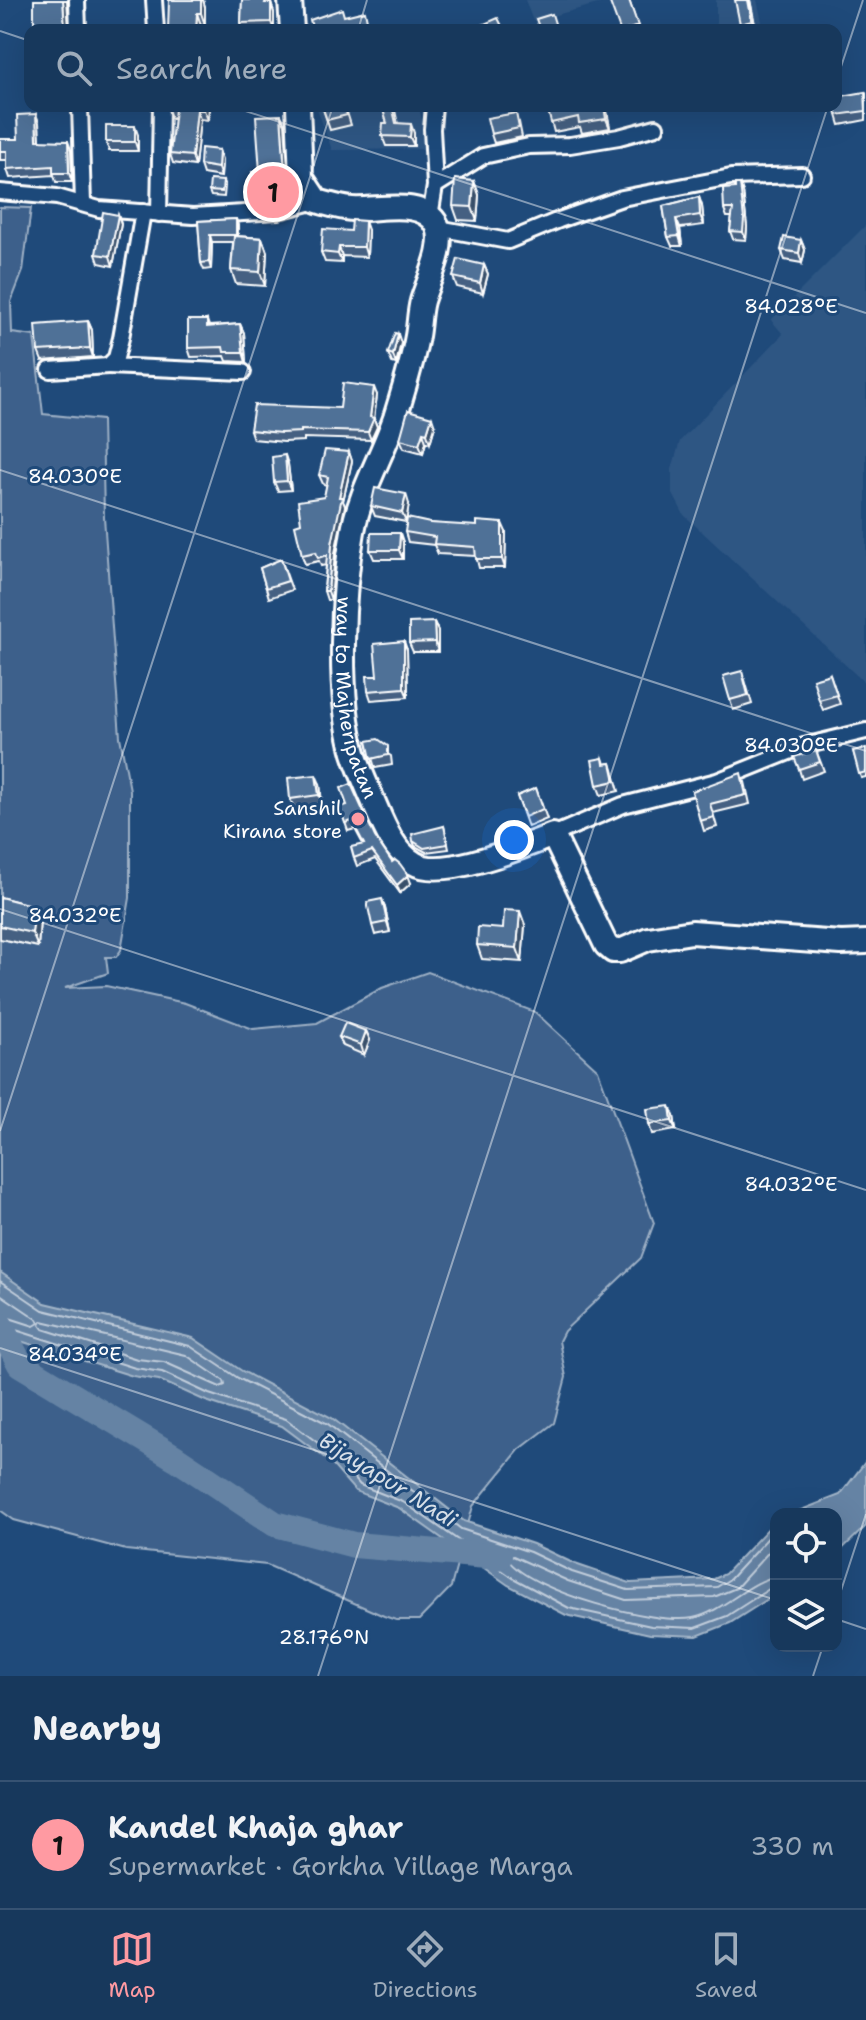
<!DOCTYPE html>
<meta charset="utf-8">
<style>
:root{--surface:#17385c;--page:#203f62;--text:#f1f3f6;--muted:#9eacbb;--line:#365272;--accent:#ff9aa2}
body{margin:0;font-family:"Shantell Sans",sans-serif;background:var(--page);color:var(--text)}
.controls{position:absolute;right:24px;bottom:24px;display:grid;overflow:hidden;border-radius:16px;box-shadow:0 8px 32px #0002}
.controls button{width:72px;height:72px;display:grid;place-items:center;padding:0;border:0;border-bottom:2px solid var(--line);background:var(--surface);color:var(--text);font:40px sans-serif}
.you{position:absolute;left:514px;top:840px;width:28px;height:28px;margin:-20px;border:6px solid #fff;border-radius:50%;background:#1a73e8;box-shadow:0 0 0 12px #1a73e833}
.badge{display:grid;place-items:center;width:52px;height:52px;border-radius:50%;background:var(--accent);color:#111;font-size:26px;font-weight:700}
.pin{position:absolute;translate:-50% -50%;border:4px solid #fff;box-shadow:0 2px 8px #0006}
.list{margin:0;padding:0;list-style:none}
h2{display:flex;justify-content:space-between;align-items:center;height:104px;margin:0;padding:0 32px;font-size:34px}
h2 small{font-size:26px;font-weight:400;color:var(--muted)}
.list li{display:grid;grid-template-columns:52px 1fr auto;gap:24px;align-items:center;box-sizing:border-box;height:128px;padding:0 32px;border-top:2px solid var(--line)}
.list b{display:block;font-size:30px;white-space:nowrap}
.list p{margin:0;font-size:26px;white-space:nowrap;color:var(--muted)}
.list em{font-size:26px;font-style:normal;color:var(--muted)}
.icon{flex:none;width:44px;height:44px;fill:none;stroke:currentColor;stroke-width:2;stroke-linecap:round;stroke-linejoin:round}
.map{position:relative;flex:none;width:866px;height:1676px;overflow:hidden}
.search{position:absolute;background:var(--surface);box-shadow:0 8px 32px #0002;left:24px;right:24px;top:24px;height:88px;display:flex;align-items:center;gap:20px;box-sizing:border-box;padding:0 28px;border-radius:16px;color:var(--muted);font-size:30px}
.sheet{height:232px;background:var(--surface)}
nav{display:flex;justify-content:space-around;align-items:center;box-sizing:border-box;height:112px;border-top:2px solid var(--line);background:var(--surface);font-size:22px;color:var(--muted)}
nav a{display:grid;justify-items:center;gap:4px}
nav .on{color:var(--accent)}
.map>svg:first-child{display:block}
</style>
<div class="map">
<svg width="866" height="1676" viewBox="0 0 866 1676">
<rect width="100%" height="100%" fill="#1f4a7a"/>
<filter id="ink" filterUnits="userSpaceOnUse"><feTurbulence type="fractalNoise" baseFrequency=".0125" numOctaves="2"/><feDisplacementMap in="SourceGraphic" scale="16" xChannelSelector="R" yChannelSelector="G"/><feConvolveMatrix kernelMatrix="1 2 1 2 8 2 1 2 1" color-interpolation-filters="sRGB"/></filter>
<g filter="url(#ink)">
<g fill="#2e5683">
<path d="M525 0H640L605 2 533 21Z"/>
<path d="M716 0H757L764 30 716 28Z"/>
<path d="M316 106H419L428 149 332 150Z"/>
<path d="M866 225V684L684 515 672 492V469L680 441 783 334 771 320Z"/>
</g>
<path fill="#3c618b" stroke="#9eb0c5" stroke-width="2" d="M0 207 31 208 23 271 11 302 12 333 34 336 43 414 102 420 104 517 120 737 130 790V898L121 950 116 957H106L108 973 65 988 106 986 185 1003 253 1029 317 1023 382 988 428 972 535 1012 598 1070 654 1223 641 1258 564 1331 559 1341 566 1377 554 1423 519 1450 473 1506 451 1587 419 1620H396L384 1616 267 1565 126 1550 14 1520 0 1510Z"/>
<g fill="#6583a4" stroke="#a3b5c8" stroke-width="2">
<path d="M0 1272 45 1303 193 1338 242 1371 332 1418 464 1521 533 1544 575 1564 630 1583 714 1579 725 1574 776 1520V1594L730 1623 697 1636 650 1634 566 1615 508 1585 399 1508 355 1491 329 1461 282 1426 206 1401 159 1380 133 1376 14 1339 0 1331Z"/>
<path d="M866 1461V1526L836 1555V1514H791L840 1495Z"/>
</g>
<g fill="none" stroke-linecap="round" stroke-linejoin="round">
<g stroke="#c1cddb" stroke-width="2">
<path d="M0 1281 43 1310 190 1346 238 1378 328 1424 461 1529 530 1552 572 1572 628 1590 717 1587 730 1579 776 1529"/>
<path d="M0 1294 37 1319 39 1323 34 1326 0 1315"/>
<path d="M42 1321 186 1355 224 1381 225 1385 220 1387 164 1362 137 1359 43 1329 40 1325Z"/>
<path d="M0 1325 135 1368 162 1372 209 1394 286 1419 334 1455 360 1485 403 1502 513 1578 569 1608 651 1626 695 1628 727 1616 769 1589 776 1587"/>
<path d="M776 1544 736 1588 714 1597 626 1600 568 1581 513 1556 508 1560C532 1592 655 1625 693 1618 723 1612 752 1579 776 1577"/>
</g>
<path stroke="#6583a4" stroke-width="26" d="M0 1325 20 1364 176 1458 275 1524 354 1545 499 1557"/>
<g stroke="#fff" stroke-width="20">
<g id="minor">
<path d="M77 0 78 30"/>
<path d="M154 0 156 30"/>
<path d="M80 106 83 204"/>
<path d="M435 186 483 156 529 146 570 145 619 137 656 127"/>
<path d="M0 192 57 197 99 209 193 216 278 211 317 201"/>
<path d="M143 212 121 338 116 358 108 366 243 372"/>
<path d="M159 214 161 106"/>
<path d="M430 217 435 186 432 129 434 106"/>
<path d="M438 228 508 241 559 220 622 198 731 177 802 175"/>
<path d="M50 370 108 366"/>
<path d="M553 835 623 805 717 781 804 746 866 731"/>
</g>
</g>
<g stroke="#fff" stroke-width="28">
<g id="primary">
<path d="M290 0 292 30"/>
<path id="s1" d="M298 106 301 177 317 201C328 204 340 208 352 209 377 211 423 197 437 225 447 246 428 280 422 301 419 312 419 325 417 336 412 364 403 392 395 418 382 456 360 492 353 531 342 591 337 695 354 753 359 769 366 784 372 798 382 821 392 850 414 863 441 880 523 847 553 835L606 945 613 951H620L648 939 692 932 841 943 866 942"/>
</g>
</g>
<use href="#minor" stroke="#1f4a7a" stroke-width="14"/>
<use href="#primary" stroke="#1f4a7a" stroke-width="22"/>
</g>
<g fill="#456182" stroke="#fff" stroke-width="2">
<path d="M169 0H203L205 7V25H201Z"/>
<path d="M242 0H270V3H271L274 13V30H243L241 23Z"/>
<path d="M629 0 639 30H620Z"/>
<path d="M750 0 756 30H742L740 24Z"/>
<path d="M866 94V120L840 125 837 115Z"/>
<path d="M167 106H209L208 120 200 119 195 166 173 163 170 154 174 118H171Z"/>
<path d="M322 106H345L351 125 330 130Z"/>
<path d="M382 106H394L398 124 414 133V146H386L382 136 387 123Z"/>
<path d="M547 106H606L610 128 582 133 580 127 554 132Z"/>
<path d="M36 114 39 123 40 140 71 150 72 182H56L54 175 10 178 7 169V160H0V139H18Z"/>
<path d="M519 122 522 137 494 143 491 134Z"/>
<path d="M285 124 290 198 256 202 253 193 260 172Z"/>
<path d="M138 135V151H109L106 142Z"/>
<path d="M219 150 222 160 221 177 203 174 200 165Z"/>
<path d="M223 181 225 186 224 197 211 196 209 191Z"/>
<path d="M474 181 479 195 477 221 458 220 453 206Z"/>
<path d="M740 184 743 192 747 227 746 240 733 239 730 231 732 217H727L724 209 735 188Z"/>
<path d="M699 197 702 206 704 225 680 228 682 246H672L668 237 663 206Z"/>
<path d="M118 215 121 224 113 266 99 263 96 254Z"/>
<path d="M236 219 238 226V236L262 238 267 252 265 286 236 284 231 270 233 242H212L211 269 204 270 201 263 198 221Z"/>
<path d="M368 230 367 257 342 256V263L325 262 321 252 351 231Z"/>
<path d="M801 240 805 250 802 263 785 260 781 250Z"/>
<path d="M484 265 488 274 483 293 457 287 453 277Z"/>
<path d="M207 320 209 326 240 324 244 333 246 362 227 361 225 356 191 357 188 348Z"/>
<path d="M88 321 92 330 93 357 42 361 38 351Z"/>
<path d="M401 343 396 364 392 363 388 353Z"/>
<path d="M377 395 374 419 377 427 371 440 304 438V441L284 442 253 439 250 430 340 408Z"/>
<path d="M435 426 430 443 426 442 423 453 404 448 400 439Z"/>
<path d="M349 452 352 461 343 501 345 506 335 553 331 600H327L324 591 326 565 321 566 319 561 305 564 302 555 301 523 324 497 327 485 323 484 319 475Z"/>
<path d="M288 464 291 490 278 491 274 482Z"/>
<path d="M409 504 406 522 375 516 371 506Z"/>
<path d="M430 523 506 532 505 568H479L476 556 438 554 434 545 408 542 405 532Z"/>
<path d="M403 542V559H374L370 550Z"/>
<path d="M281 559 292 590 269 598 260 568Z"/>
<path d="M434 622 438 631V652H413L409 643Z"/>
<path d="M407 650 408 697 371 700 368 691 377 676Z"/>
<path d="M830 674 840 704 823 710 819 700Z"/>
<path d="M745 680 752 704 733 710 730 700Z"/>
<path d="M367 741 391 756 392 765 375 768Z"/>
<path d="M816 750 824 771 802 779 799 769Z"/>
<path d="M866 750V777L861 778 853 751Z"/>
<path d="M603 758 605 764 611 763 619 791 601 795 597 785Z"/>
<path d="M745 782 750 804 713 813 717 827 704 831 692 791Z"/>
<path d="M320 784 322 804 294 808 290 799Z"/>
<path d="M536 788 547 819 528 827 517 796Z"/>
<path d="M340 807 375 837 392 862 411 883 400 893 375 859 357 866 354 858 363 844 355 829 348 831Z"/>
<path d="M444 826 449 849 426 852 415 846 413 841Z"/>
<path d="M0 897 35 906 40 920 38 947 0 939Z"/>
<path d="M385 908 390 932 375 935 372 925Z"/>
<path d="M525 925 522 962 482 959 477 945 503 929Z"/>
<path d="M366 1031 370 1040 364 1055 343 1046 339 1037Z"/>
<path d="M674 1116 676 1130 652 1134 649 1124Z"/>
</g>
<g fill="#384f6a" stroke="#fff" stroke-width="2">
<path d="M63 0H67L69 30H65Z"/>
<path d="M201 0H203L205 7V25L201 13Z"/>
<path d="M748 0H750L756 30 752 21Z"/>
<path d="M271 3 274 13V30L271 22Z"/>
<path d="M197 13 201 25V30H196Z"/>
<path d="M205 106H209L208 120 204 110Z"/>
<path d="M604 106H606L610 128 606 119Z"/>
<path d="M197 110 200 119 195 166 192 156Z"/>
<path d="M36 114 39 123 40 149 37 140Z"/>
<path d="M281 115 285 124 290 198 286 188Z"/>
<path d="M411 124 414 133V146L410 137Z"/>
<path d="M135 126 138 135V151L135 142Z"/>
<path d="M68 141 71 150 72 182 69 173Z"/>
<path d="M219 150 222 160 221 177 218 168Z"/>
<path d="M474 181 479 195 477 221 472 207Z"/>
<path d="M740 184 743 192 747 227 746 240 743 232Z"/>
<path d="M699 197 702 206 704 225 700 215Z"/>
<path d="M118 215 121 224 113 266 110 256Z"/>
<path d="M236 219 238 226V242L236 235Z"/>
<path d="M676 219 680 228 682 246 679 236Z"/>
<path d="M365 221 368 230 367 257 364 247Z"/>
<path d="M210 235 212 242 211 269 209 262Z"/>
<path d="M262 238 267 252 265 286 260 272Z"/>
<path d="M801 240 805 250 802 263 799 253Z"/>
<path d="M339 247 342 256V263L338 254Z"/>
<path d="M484 265 488 274 483 293 480 283Z"/>
<path d="M88 321 92 330 93 357 90 348Z"/>
<path d="M240 324 244 333 246 362 243 352Z"/>
<path d="M398 334 401 343 396 364 393 355Z"/>
<path d="M374 387 377 395 374 419 377 427 371 440 368 432Z"/>
<path d="M432 417 435 426 430 443 427 433Z"/>
<path d="M423 432 426 442 423 453 419 444Z"/>
<path d="M349 452 352 461 343 501 345 506 335 553 331 600 328 591 332 544 339 497Z"/>
<path d="M285 455 288 464 291 490 287 481Z"/>
<path d="M406 494 409 504 406 522 402 513Z"/>
<path d="M502 523 506 532 505 568 502 559Z"/>
<path d="M400 533 403 542V559L399 550Z"/>
<path d="M434 622 438 631V652L435 642Z"/>
<path d="M404 641 407 650 408 697 404 688Z"/>
<path d="M316 775 320 784 322 804 319 795Z"/>
<path d="M408 875 411 883 400 893 397 885Z"/>
<path d="M382 899 385 908 390 932 387 922Z"/>
<path d="M35 906 40 920 38 947 32 933Z"/>
<path d="M520 911 525 925 522 962 517 948Z"/>
<path d="M366 1031 370 1040 364 1055 361 1045Z"/>
<path d="M670 1106 674 1116 676 1130 672 1121Z"/>
</g>
<g fill="#507197" stroke="#fff" stroke-width="2">
<path d="M34 0H63L65 30H34Z"/>
<path d="M169 0H201V13H197L196 30H168Z"/>
<path d="M242 0H266L265 3H271V22L241 23Z"/>
<path d="M609 0H629L638 26 626 30H620Z"/>
<path d="M735 0H748L752 21 740 24Z"/>
<path d="M342 9 344 16 365 11 369 30H313L310 20Z"/>
<path d="M552 14 557 30H540L536 19Z"/>
<path d="M498 18 504 30H484L482 25Z"/>
<path d="M144 28V30H114V29Z"/>
<path d="M865 92 866 111 837 115 835 106H836V97Z"/>
<path d="M167 106H205L204 110H197L192 156 170 154 175 109H167Z"/>
<path d="M322 106H344L347 115 327 120Z"/>
<path d="M382 106H392L396 123 411 124 410 137 382 136 383 123H387Z"/>
<path d="M547 106H604L606 119 579 123 578 117 551 123Z"/>
<path d="M516 113 519 128 491 134 487 118Z"/>
<path d="M36 114 37 140 68 141 69 173H53V166L7 169V151H0V139H18L17 115Z"/>
<path d="M281 115 286 188 253 193 252 172H260L256 116Z"/>
<rect x="106" y="126" width="29" height="16"/>
<path d="M201 148 219 150 218 168 200 165Z"/>
<path d="M455 179 474 181 472 207 453 206Z"/>
<path d="M210 180 223 181 222 192 209 191Z"/>
<path d="M735 184H740L744 219 743 232 730 231 733 209H724L723 189 735 188Z"/>
<path d="M699 197 700 215 676 219 679 236 668 237 663 206Z"/>
<path d="M103 212 118 215 110 256 96 254Z"/>
<path d="M236 219V235H210L209 262 201 263 198 221Z"/>
<path d="M352 220 365 221 364 247H339L338 254 321 252 323 229 351 231Z"/>
<path d="M234 236 262 238 260 272 231 270Z"/>
<path d="M784 237 801 240 799 253 781 250Z"/>
<path d="M458 259 484 265 480 283 453 277Z"/>
<path d="M188 320H207V327L240 324 243 352H224L223 347 188 348Z"/>
<path d="M88 321 90 348 38 351 36 325Z"/>
<path d="M395 333 398 334 393 355 388 353Z"/>
<path d="M343 383 374 387 370 417 374 418 368 432 301 430V432L281 433 250 430 254 405 340 408Z"/>
<path d="M408 410 432 417 427 433 423 432 419 444 400 439Z"/>
<path d="M325 450 349 452 339 497H342L332 544 328 591H324L327 555 318 558 316 552 302 555 295 525 301 523 298 501 324 497 328 477 319 475Z"/>
<path d="M285 455 287 481 274 482 272 457Z"/>
<path d="M375 488 406 494 402 513 371 506Z"/>
<path d="M407 518 430 523 477 526V521L502 523V559H476L475 547 434 544 435 537 405 532Z"/>
<path d="M371 533H400L399 550H370Z"/>
<path d="M281 559 288 581 266 588 260 568Z"/>
<path d="M434 622 435 642 409 643V623Z"/>
<path d="M404 641V688L368 691 367 676H377L374 644Z"/>
<path d="M742 671 748 695 730 700 723 676Z"/>
<path d="M830 674 837 695 819 700 813 679Z"/>
<path d="M378 739 388 746V755L371 759 367 741Z"/>
<path d="M866 748V772L859 774 853 751Z"/>
<path d="M816 750 820 762 799 769 794 757Z"/>
<path d="M603 758 604 764 611 763 615 781 597 785 592 760Z"/>
<path d="M741 773 746 795 710 804 714 817 700 821 692 791Z"/>
<path d="M316 775 319 795 290 799 288 778Z"/>
<path d="M351 784 375 837 392 862 395 860 400 864 408 875 397 885 372 851 354 858 351 847 364 844 352 821 345 823 340 807 347 805 341 788Z"/>
<path d="M536 788 543 809 525 817 517 796Z"/>
<path d="M444 826 448 844 424 848 413 841 412 834Z"/>
<path d="M0 897 35 906 32 933 0 926Z"/>
<path d="M382 899 387 922 372 925 367 902Z"/>
<path d="M504 910 520 911 517 948 477 945 478 927 503 929Z"/>
<path d="M345 1023 366 1031 361 1045 339 1037Z"/>
<path d="M670 1106 672 1121 649 1124 647 1109Z"/>
</g>
</g>
<path fill="none" stroke="#fff" stroke-width="2" stroke-opacity="0.45" d="M358 30 367 0M0 31 30 41M836 82 863 0M230 106 866 313M0 470 866 751M0 909 866 1190M0 1131 333 106M0 1348 776 1600M836 1606 866 1514M836 1619 866 1629M318 1676 828 106M813 1676 823 1646"/>
<circle fill="#ff9aa2" stroke="#1f4a7a" stroke-width="3" cx="358" cy="819" r="8"/>
<g text-anchor="middle" dominant-baseline="central" stroke-width="6" stroke-linejoin="round" paint-order="stroke">
<g font-size="20" fill="#fff" stroke="#1f4a7a">
<text stroke="none"><textPath href="#s1" startOffset="716">way to Majheripatan</textPath></text>
</g>
<g font-size="20" fill="#fff" stroke="#1f4a7a" text-anchor="end">
<text x="342" y="808">Sanshil<tspan x="342" dy="23">Kirana store</tspan></text>
</g>
<g font-size="22" font-style="italic" fill="#d8e0e8" stroke="#1f4a7a">
<text transform="translate(388 1480) rotate(32)">Bijayapur Nadi</text>
</g>
</g>
<g font-size="20" text-anchor="middle" fill="#fff" stroke="#1f4a7a" stroke-width="6" stroke-linejoin="round" paint-order="stroke">
<text x="791" y="313">84.028°E</text>
<text x="75" y="483">84.030°E</text>
<text x="791" y="752">84.030°E</text>
<text x="75" y="922">84.032°E</text>
<text x="791" y="1191">84.032°E</text>
<text x="75" y="1361">84.034°E</text>
<text x="324" y="1644">28.176°N</text>
</g>
</svg>
<div class="controls">
<button><svg class="icon" aria-label="locate" viewBox="0 0 24 24"><circle cx="12" cy="12" r="6"/><path d="M12 2v4M12 18v4M2 12h4M18 12h4"/></svg></button>
<button><svg class="icon" aria-label="layers" viewBox="0 0 24 24"><path d="M12 4l9 5-9 5-9-5zM3 14l9 5 9-5"/></svg></button>
</div>
<div class="you"></div>
<div class="pin badge" style="left:273px;top:192px">1</div>
<div class="search"><svg class="icon" aria-label="search" viewBox="0 0 24 24"><circle cx="10" cy="10" r="6"/><path d="M15 15l6 6"/></svg>Search here</div>
</div>
<section class="sheet">
<h2>Nearby<small></small></h2>
<ul class="list">
<li><span class="badge">1</span><div><b>Kandel Khaja ghar</b><p>Supermarket · Gorkha Village Marga</p></div><em>330 m</em></li>
</ul>
</section>
<nav>
<a class="on"><svg class="icon" aria-label="map" viewBox="0 0 24 24"><path d="M3 6l6-2 6 2 6-2v14l-6 2-6-2-6 2zM9 4v14M15 6v14"/></svg>Map</a>
<a><svg class="icon" aria-label="directions" viewBox="0 0 24 24"><path d="M12 3l9 9-9 9-9-9zM9 14v-3h6M13 9l2 2-2 2"/></svg>Directions</a>
<a><svg class="icon" aria-label="saved" viewBox="0 0 24 24"><path d="M7 4h10v16l-5-4-5 4z"/></svg>Saved</a>
</nav>
